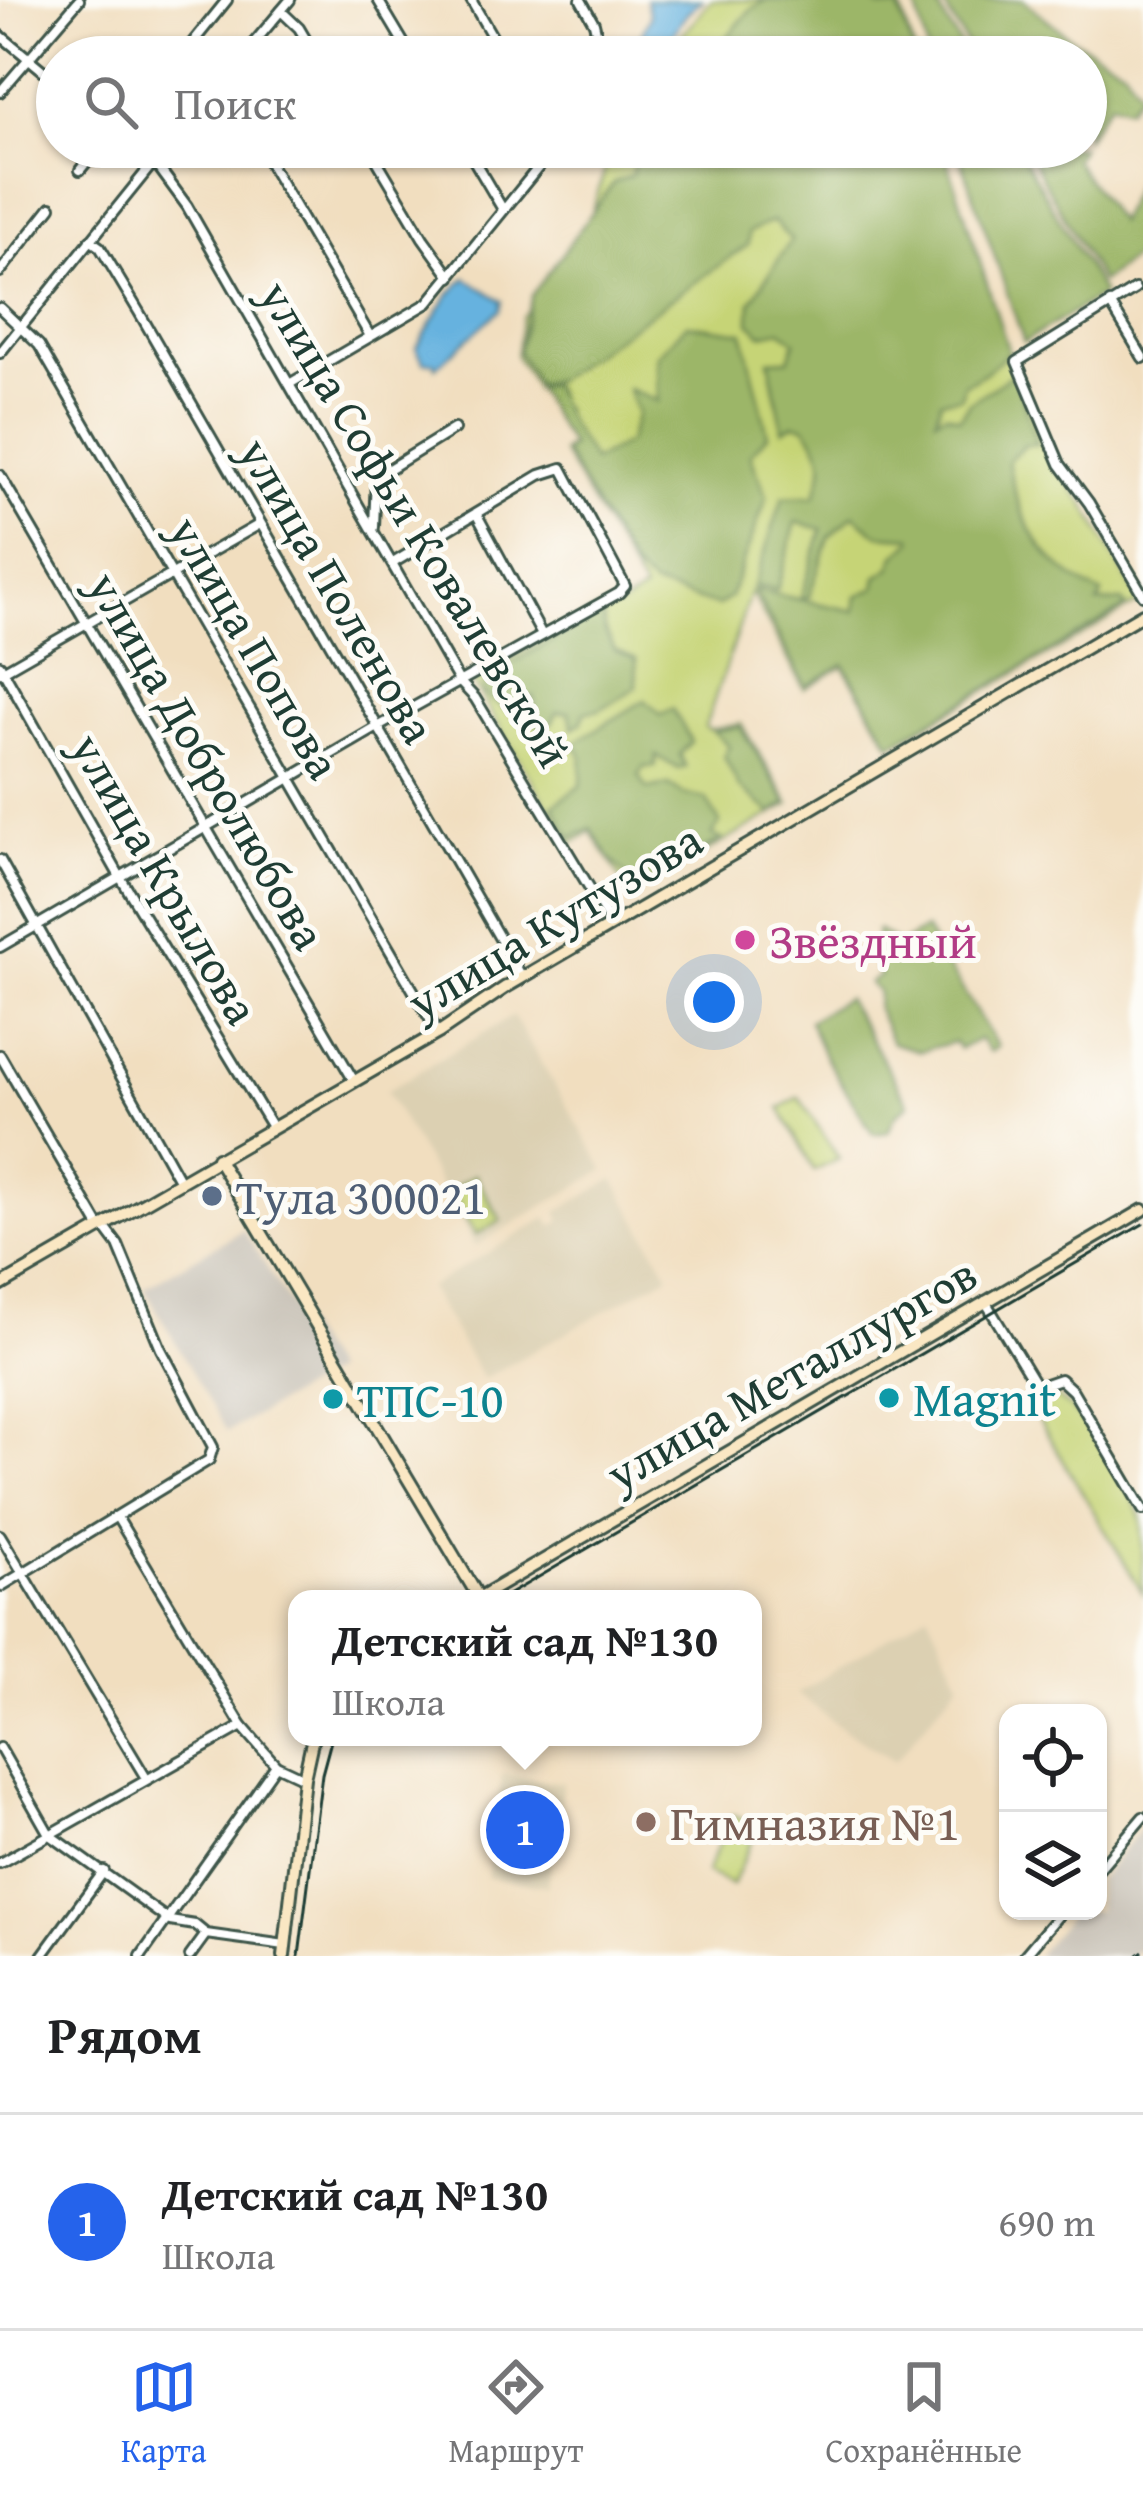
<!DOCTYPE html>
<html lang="ru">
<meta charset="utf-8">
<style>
:root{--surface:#fff;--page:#f6f6f6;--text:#202124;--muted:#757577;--line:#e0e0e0;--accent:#2563eb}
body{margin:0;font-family:"Gentium Book Plus",serif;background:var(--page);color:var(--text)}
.controls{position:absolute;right:36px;bottom:36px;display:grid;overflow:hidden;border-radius:24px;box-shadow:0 3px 9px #0004}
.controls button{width:108px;height:108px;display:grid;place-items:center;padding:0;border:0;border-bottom:3px solid var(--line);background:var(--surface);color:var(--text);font:60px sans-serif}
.you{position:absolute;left:714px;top:1002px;width:42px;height:42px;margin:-30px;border:9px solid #fff;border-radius:50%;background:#1a73e8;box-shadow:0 0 0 18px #1a73e833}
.badge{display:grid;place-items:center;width:78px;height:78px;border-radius:50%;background:var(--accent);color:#fff;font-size:39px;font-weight:700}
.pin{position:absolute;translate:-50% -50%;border:6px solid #fff;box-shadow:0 3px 12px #0006}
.popup{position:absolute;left:288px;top:1590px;width:474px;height:156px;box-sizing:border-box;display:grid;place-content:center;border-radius:24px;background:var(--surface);filter:drop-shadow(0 3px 9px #0005);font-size:39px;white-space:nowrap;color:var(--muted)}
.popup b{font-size:45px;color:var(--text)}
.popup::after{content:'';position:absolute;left:50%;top:100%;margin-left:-24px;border:24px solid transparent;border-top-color:var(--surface)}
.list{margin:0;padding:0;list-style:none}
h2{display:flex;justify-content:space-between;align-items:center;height:156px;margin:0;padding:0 48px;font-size:51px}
h2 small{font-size:39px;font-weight:400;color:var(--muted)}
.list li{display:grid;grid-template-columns:78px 1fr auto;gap:36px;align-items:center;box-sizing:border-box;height:216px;padding:0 48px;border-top:3px solid var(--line)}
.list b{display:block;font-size:45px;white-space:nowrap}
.list p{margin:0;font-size:39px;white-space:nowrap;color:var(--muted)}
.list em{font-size:39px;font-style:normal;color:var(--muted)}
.icon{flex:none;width:66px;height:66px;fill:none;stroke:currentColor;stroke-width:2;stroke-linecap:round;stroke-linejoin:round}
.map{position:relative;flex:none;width:1143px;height:1956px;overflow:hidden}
.search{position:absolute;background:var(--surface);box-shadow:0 3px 9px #0004;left:36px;right:36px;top:36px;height:132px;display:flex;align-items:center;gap:30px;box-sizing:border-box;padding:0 42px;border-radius:66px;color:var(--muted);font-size:45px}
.sheet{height:372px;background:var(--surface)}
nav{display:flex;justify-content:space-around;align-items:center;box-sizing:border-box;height:168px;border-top:3px solid var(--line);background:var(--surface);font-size:33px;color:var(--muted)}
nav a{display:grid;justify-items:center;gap:6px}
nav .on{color:var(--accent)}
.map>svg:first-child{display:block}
</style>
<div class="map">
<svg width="1143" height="1956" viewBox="0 0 1143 1956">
<rect width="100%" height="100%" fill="#fdfcf7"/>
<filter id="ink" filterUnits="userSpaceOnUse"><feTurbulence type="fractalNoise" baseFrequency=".00833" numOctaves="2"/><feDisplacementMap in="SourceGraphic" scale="24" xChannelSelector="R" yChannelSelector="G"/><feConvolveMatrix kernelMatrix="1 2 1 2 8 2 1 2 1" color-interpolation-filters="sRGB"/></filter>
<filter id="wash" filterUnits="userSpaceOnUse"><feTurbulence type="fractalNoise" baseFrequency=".004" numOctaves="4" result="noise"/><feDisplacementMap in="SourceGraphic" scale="48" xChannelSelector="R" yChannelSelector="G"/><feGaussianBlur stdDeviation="2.7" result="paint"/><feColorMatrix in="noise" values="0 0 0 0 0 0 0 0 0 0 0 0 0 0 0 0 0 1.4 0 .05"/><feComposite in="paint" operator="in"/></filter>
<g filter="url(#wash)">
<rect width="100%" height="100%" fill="#f1debf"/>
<g fill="#dcd0b2">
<path d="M513 1016 605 1170 475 1246 386 1091Z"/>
<path d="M614 1179 669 1275 483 1379 428 1288 547 1218 552 1226 561 1221 557 1212Z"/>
<path d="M928 1612 960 1681 895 1761 847 1732 797 1693Z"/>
<path d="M502 1774 563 1783 547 1886 487 1878Z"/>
</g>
<g fill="#c9c3b8">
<path d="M243 1230 333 1372 227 1432 144 1288Z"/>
<path d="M1143 1826V1946L1131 1956H1036L1073 1911H1098V1880Z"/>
</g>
<g fill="#c6d476" stroke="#728855" stroke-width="3">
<path d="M711 0H899L916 57H664Z"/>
<path d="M612 147H943L1012 363 1058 469 1084 503 1140 602 891 745 843 666 804 689 751 592 705 727 709 730 741 724 790 804 631 895 591 831 571 844 471 680 597 610 619 607 644 591 562 452 570 445 516 356 522 317 581 247Z"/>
<path d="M799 1097 839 1159 814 1171 780 1108Z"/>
<path d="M475 1175 501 1220 476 1235 450 1190Z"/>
<path d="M1044 1390C1081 1406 1127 1478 1141 1516 1143 1537 1143 1570 1143 1593L1032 1409Z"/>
<path d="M732 1815 758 1826 732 1885 706 1873Z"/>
</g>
<g fill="#9cb667" stroke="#5e7a4e" stroke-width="3">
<path d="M766 0H870L880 8 899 9 915 57H710L751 9Z"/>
<path d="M915 0H934L967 57H929Z"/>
<path d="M941 0H1023L1072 39 1124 68 1140 92 1128 108 1110 102 1086 137V57H974Z"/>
<path d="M638 147H943L1009 352C995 364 981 378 964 384L961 397 941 400 936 418 946 413 960 418 969 403 1014 373 1037 444 1024 445 1008 461C1018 522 1045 568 1102 594L1098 603 1122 601 1126 607 891 744 844 664 806 686 754 590 855 611 857 596 875 588 877 577 891 568 896 555 913 541 912 537 879 535 854 515 829 537 809 597 801 598 822 529 796 522 777 590 754 586 783 497 815 496C827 461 825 456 805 426L794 424 783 430 769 360 789 359 795 341 781 330 761 334 750 322 751 302 791 240 773 221 749 232 748 245 556 380 537 385 518 351 532 295 614 182 631 176Z"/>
<path d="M957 147H1017L1103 294 1024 342Z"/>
<path d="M1025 147H1081L1074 160 1118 222 1143 169V251L1101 282Z"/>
<path d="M687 324 743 332 768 435 750 454 767 497 730 597 718 606 653 586 633 569 564 452 571 446 535 388 551 385 570 425 593 461 628 442 637 414 628 389 658 401 657 355Z"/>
<path d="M603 612 604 629 615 650 636 659 637 687 599 710 585 712 581 723 573 728 569 712H557L552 723 538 730 533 696 514 715 483 694 484 679Z"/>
<path d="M645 700 661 715 673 709 691 741 680 755 686 767 679 769 656 756 655 767H644L639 776 647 789 669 785 685 795 706 799 720 823 712 835 722 839 664 874 634 882 610 859 591 828 571 838 553 805 581 786 582 756 574 743Z"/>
<path d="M740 727 787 803 772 813 739 787 724 756 729 746 713 731Z"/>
<path d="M925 929 998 1047 990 1052 980 1039 959 1049 954 1042 920 1051 892 1043 877 1009 878 992 869 983 880 976 872 954 878 930 900 944Z"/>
<path d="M846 998 909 1104 895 1116 888 1132 873 1134 824 1055 809 1021Z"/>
</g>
<g fill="#66b2df" stroke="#42788a" stroke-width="3">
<path d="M646 0H704C673 15 676 57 635 57V47L650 17Z"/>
<path d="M466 278 502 301 500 310 436 367 435 362H424L416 348 448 296Z"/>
</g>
</g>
<g filter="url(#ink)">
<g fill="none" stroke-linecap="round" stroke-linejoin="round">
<g stroke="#3e5549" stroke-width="14">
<g id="street">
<path d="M378 0 412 57"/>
<path d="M471 0 504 57"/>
<path d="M581 0 594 23 602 57"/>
<path d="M281 11 299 28 316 57"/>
<path d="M0 35 57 82"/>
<path d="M181 57 227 0"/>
<path d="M242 57 290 0"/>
<path d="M0 92 79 0"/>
<path d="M136 147 154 161 187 206 459 681 475 698 612 925"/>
<path d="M260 147 370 336"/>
<path d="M369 147 423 238 451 277"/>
<path d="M466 147 502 208"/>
<path d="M80 170 99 147"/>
<path d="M90 240 100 247 139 312 522 977"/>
<path d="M0 272 51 207"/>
<path d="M1135 289 1017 362 1060 464 1089 503 1143 595"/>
<path d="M1110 303 1143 358"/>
<path d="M0 308 39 345 438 1033"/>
<path d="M0 353 166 147"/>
<path d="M291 383 428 303 555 147"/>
<path d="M0 475 354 1081"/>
<path d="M477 515 542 635"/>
<path d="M374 527 376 477 454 429"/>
<path d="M0 665 119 875 272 1127"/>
<path d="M1 672 260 524"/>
<path d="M0 860 179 1180"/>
<path d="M0 947 376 728 619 593 625 586 562 468 540 475 393 563"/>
<path d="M0 1055 100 1227"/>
<path d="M985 1301 1037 1387 1060 1379 1073 1391 1143 1510"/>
<path d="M117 1517 242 1726 276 1765 304 1778"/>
<path d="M0 1535 146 1778"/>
<path d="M0 1587 209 1460 213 1447 161 1349 118 1245 103 1225"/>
<path d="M0 1748 49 1834 170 1921 195 1925 206 1934 285 1945"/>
<path d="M0 1863 242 1726"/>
<path d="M1098 1870 1143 1817"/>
<path d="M42 1956 104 1871"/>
<path d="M141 1956 276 1765"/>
<path d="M190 1956 206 1934"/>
<path d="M1024 1956 1062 1911"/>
</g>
</g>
<g stroke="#3e5549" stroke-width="16">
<g id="secondary">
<path d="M217 1158 479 1598"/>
<path d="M0 1286 438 1033 506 987 1143 614"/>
<path d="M477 1599 1143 1210"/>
<path d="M284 1956 304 1778 313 1737"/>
</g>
</g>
<use href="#street" stroke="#fff" stroke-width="8"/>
<use href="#secondary" stroke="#fae7c3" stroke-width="10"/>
<g stroke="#1f3d34" stroke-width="3">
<path d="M501 1599 1143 1224"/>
<path d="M299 1956 322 1774 332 1737"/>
</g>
<path stroke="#1f3d34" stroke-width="3" stroke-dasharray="18 9" stroke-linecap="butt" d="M1137 1956 1143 1951"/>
</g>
</g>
<circle fill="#d1479c" stroke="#fdfcf7" stroke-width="4.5" cx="745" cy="940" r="12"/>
<circle fill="#5c6f8a" stroke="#fdfcf7" stroke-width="4.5" cx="212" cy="1196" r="12"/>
<g fill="#0f9aa8" stroke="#fdfcf7" stroke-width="4.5">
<circle cx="889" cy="1398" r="12"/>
<circle cx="333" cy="1399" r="12"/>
</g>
<circle fill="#8d6e63" stroke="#fdfcf7" stroke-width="4.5" cx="646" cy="1822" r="12"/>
<g text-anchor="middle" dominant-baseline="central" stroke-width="10" stroke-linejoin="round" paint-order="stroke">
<g font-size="48" fill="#1f3d34" stroke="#fdfcf7">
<text transform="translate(416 523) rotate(59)">улица Софьи Ковалевской</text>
<text transform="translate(338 590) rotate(60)">улица Поленова</text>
<text transform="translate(256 647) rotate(60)">улица Попова</text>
<text transform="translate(208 760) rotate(60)">улица Добролюбова</text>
<text transform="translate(166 878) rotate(60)">улица Крылова</text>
<text transform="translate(554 920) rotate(-31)">улица Кутузова</text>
<text transform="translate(791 1373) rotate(-30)">улица Металлургов</text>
</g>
<g font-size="48" fill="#b23c85" stroke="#fdfcf7" text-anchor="start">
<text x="769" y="940">Звёздный</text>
</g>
<g font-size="48" fill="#4e5e75" stroke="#fdfcf7" text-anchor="start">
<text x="236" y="1196">Тула 300021</text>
</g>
<g font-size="48" fill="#0d838f" stroke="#fdfcf7" text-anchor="start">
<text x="913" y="1398">Magnit</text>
<text x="357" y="1399">ТПС-10</text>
</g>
<g font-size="48" fill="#785e54" stroke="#fdfcf7" text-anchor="start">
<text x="670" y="1822">Гимназия №1</text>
</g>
</g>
</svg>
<div class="controls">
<button><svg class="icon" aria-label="locate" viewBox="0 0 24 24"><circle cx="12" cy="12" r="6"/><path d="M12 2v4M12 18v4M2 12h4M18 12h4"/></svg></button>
<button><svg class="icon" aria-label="layers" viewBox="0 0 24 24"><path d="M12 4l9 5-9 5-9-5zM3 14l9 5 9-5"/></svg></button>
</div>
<div class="you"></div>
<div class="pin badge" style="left:525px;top:1830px">1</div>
<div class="popup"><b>Детский сад №130</b>Школа</div>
<div class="search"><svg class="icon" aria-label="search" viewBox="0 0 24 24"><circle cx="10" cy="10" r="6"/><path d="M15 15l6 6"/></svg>Поиск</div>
</div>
<section class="sheet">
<h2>Рядом<small></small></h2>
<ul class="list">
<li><span class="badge">1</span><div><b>Детский сад №130</b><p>Школа</p></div><em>690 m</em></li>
</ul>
</section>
<nav>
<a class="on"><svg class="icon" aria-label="map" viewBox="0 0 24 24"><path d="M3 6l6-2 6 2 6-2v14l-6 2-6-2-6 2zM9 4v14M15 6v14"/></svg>Карта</a>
<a><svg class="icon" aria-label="directions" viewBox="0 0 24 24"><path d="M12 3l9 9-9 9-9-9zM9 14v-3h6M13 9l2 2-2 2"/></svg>Маршрут</a>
<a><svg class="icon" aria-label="saved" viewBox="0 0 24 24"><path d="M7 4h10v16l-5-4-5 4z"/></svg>Сохранённые</a>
</nav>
